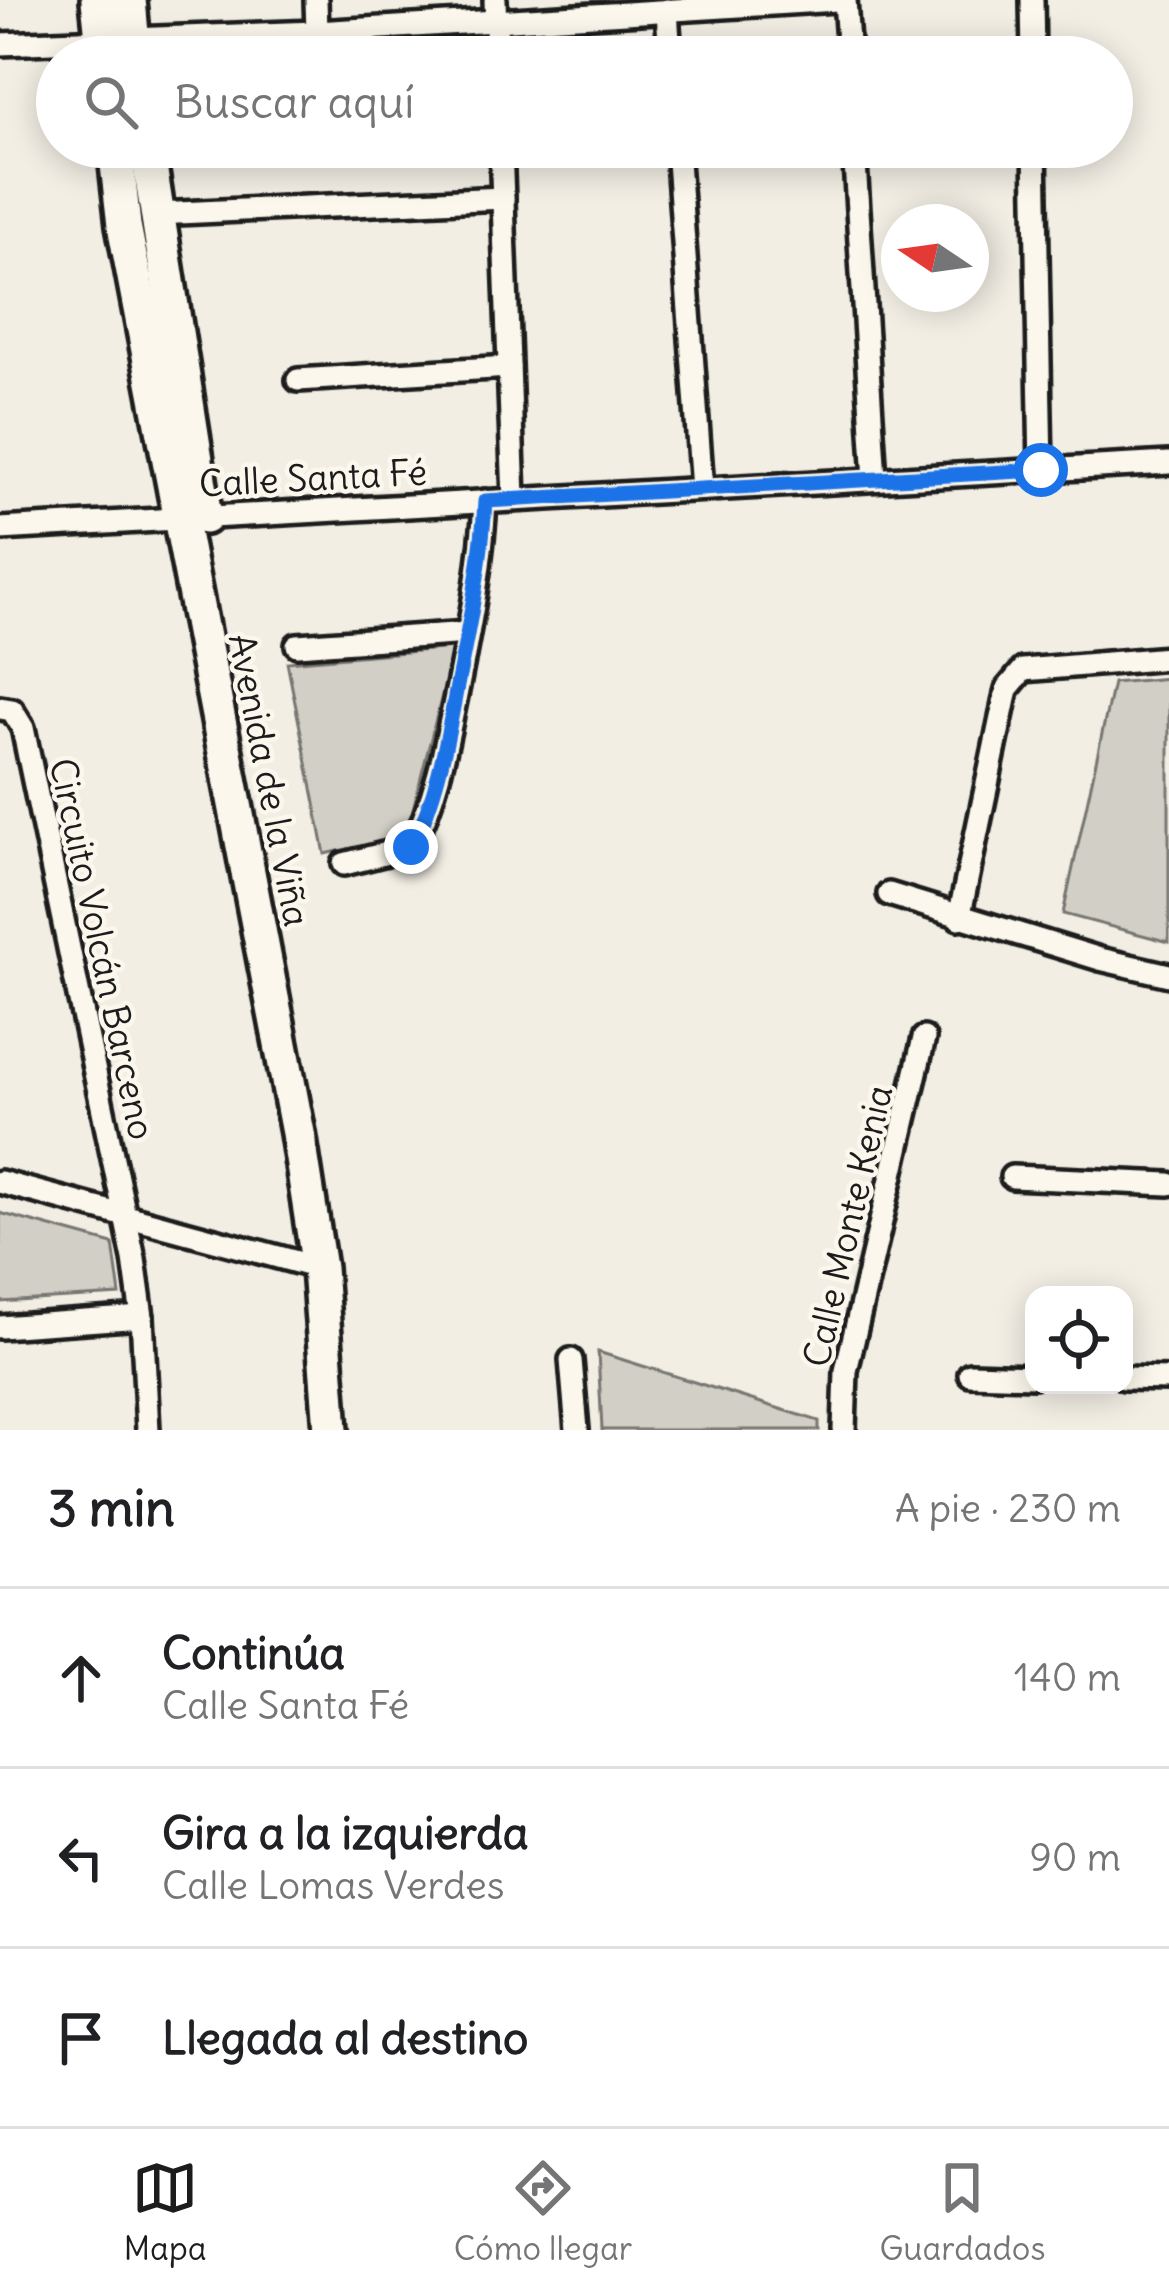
<!DOCTYPE html>
<html lang="es">
<meta charset="utf-8">
<style>
:root{--surface:#fff;--page:#f2f2f2;--text:#202124;--muted:#757577;--line:#e0e0e0;--accent:#1c1c1c}
body{margin:0;font-family:Delius,sans-serif;background:var(--page);color:var(--text)}
.controls{position:absolute;right:36px;bottom:36px;display:grid;overflow:hidden;border-radius:24px;box-shadow:0 6px 30px #0003}
.controls button{width:108px;height:108px;display:grid;place-items:center;padding:0;border:0;border-bottom:3px solid var(--line);background:var(--surface);color:var(--text);font:60px sans-serif}
.compass{position:absolute;left:881px;top:204px;width:108px;height:108px;border-radius:50%;background:var(--surface);box-shadow:0 6px 30px #0003;rotate:283deg}
.stop{position:absolute;width:36px;height:36px;margin:-27px;border:9px solid #1a73e8;border-radius:50%;background:#fff}
.stop.end{background:#1a73e8;border-color:#fff;box-shadow:0 3px 12px #0008}
.list{margin:0;padding:0;list-style:none}
h2{display:flex;justify-content:space-between;align-items:center;height:156px;margin:0;padding:0 48px;font-size:51px}
h2 small{font-size:39px;font-weight:400;color:var(--muted)}
.list li{display:grid;grid-template-columns:78px 1fr auto;gap:36px;align-items:center;box-sizing:border-box;height:180px;padding:0 48px;border-top:3px solid var(--line)}
.list b{display:block;font-size:45px;white-space:nowrap}
.list p{margin:0;font-size:39px;white-space:nowrap;color:var(--muted)}
.list em{font-size:39px;font-style:normal;color:var(--muted)}
.icon{flex:none;width:66px;height:66px;fill:none;stroke:currentColor;stroke-width:2;stroke-linecap:round;stroke-linejoin:round}
.map{position:relative;flex:none;width:1169px;height:1430px;overflow:hidden}
.search{position:absolute;background:var(--surface);box-shadow:0 6px 30px #0003;left:36px;right:36px;top:36px;height:132px;display:flex;align-items:center;gap:30px;box-sizing:border-box;padding:0 42px;border-radius:66px;color:var(--muted);font-size:45px}
.sheet{height:696px;background:var(--surface)}
nav{display:flex;justify-content:space-around;align-items:center;box-sizing:border-box;height:168px;border-top:3px solid var(--line);background:var(--surface);font-size:33px;color:var(--muted)}
nav a{display:grid;justify-items:center;gap:6px}
nav .on{color:var(--accent)}
.map>svg:first-child{display:block}
</style>
<div class="map">
<svg width="1169" height="1430" viewBox="0 0 1169 1430">
<rect width="100%" height="100%" fill="#f2eee4"/>
<filter id="ink" filterUnits="userSpaceOnUse"><feTurbulence type="fractalNoise" baseFrequency=".00833" numOctaves="2"/><feDisplacementMap in="SourceGraphic" scale="24" xChannelSelector="R" yChannelSelector="G"/><feConvolveMatrix kernelMatrix="1 2 1 2 8 2 1 2 1" color-interpolation-filters="sRGB"/></filter>
<g filter="url(#ink)">
<g fill="#d2cfc6" stroke="#777671" stroke-width="3">
<path d="M454 648 406 836 325 854 287 662Z"/>
<path d="M1169 678V942L1063 914 1113 683Z"/>
<path d="M0 1213 113 1244 120 1295 0 1302Z"/>
<path d="M598 1352 819 1421V1430H602Z"/>
</g>
<g fill="none" stroke-linecap="round" stroke-linejoin="round">
<g stroke="#1c1c1c" stroke-width="30">
<g id="street">
<path d="M316 0 317 32"/>
<path d="M495 0 497 57"/>
<path d="M845 0 849 57"/>
<path d="M1032 0 1033 57"/>
<path d="M667 10 670 57"/>
<path d="M0 44 317 32 837 0"/>
<path d="M501 147 514 499"/>
<path d="M677 147 702 489"/>
<path d="M854 147 875 479"/>
<path d="M1035 147 1041 470"/>
<path d="M157 214 503 198"/>
<path d="M298 380 509 367"/>
<path d="M0 529 1169 463"/>
<path d="M297 645 468 633"/>
<path d="M0 708 12 710 23 728 134 1259 142 1317 148 1430"/>
<path d="M344 864 411 847C437 799 447 740 458 686 470 625 482 563 485 501"/>
<path d="M889 894 1100 959 1169 975"/>
<path d="M959 918 1007 689 1023 670 1169 658"/>
<path d="M1012 1177 1169 1184"/>
<path d="M0 1182 319 1268"/>
<path d="M0 1327 142 1317"/>
<path d="M571 1360 577 1430"/>
<path d="M970 1374 1034 1376"/>
<path d="M1124 1378 1169 1379"/>
<path d="M844 1430 846 1371 924 1038"/>
</g>
</g>
<g stroke="#1c1c1c" stroke-width="42">
<g id="secondary">
<path d="M98 0 104 57"/>
<path d="M129 0 134 57"/>
<path d="M115 147 124 225 298 1133 319 1268 331 1430"/>
<path d="M147 147 205 517"/>
</g>
</g>
<use href="#street" stroke="#fbf7ec" stroke-width="21"/>
<use href="#secondary" stroke="#fbf7ec" stroke-width="33"/>
</g>
</g>
<g fill="none" stroke-linecap="round" stroke-linejoin="round" filter="url(#ink)">
<path stroke="#1a73e8" stroke-width="15" d="M411 847C437 799 447 740 457 686 469 625 482 563 485 501L1041 470"/>
</g>
<g text-anchor="middle" dominant-baseline="central" stroke-width="9" stroke-linejoin="round" paint-order="stroke">
<g font-size="36" fill="#1c1c1c" stroke="#fbf7ec">
<text transform="translate(313 478) rotate(-3)">Calle Santa Fé</text>
<text transform="translate(269 780) rotate(79)">Avenida de la Viña</text>
<text transform="translate(102 949) rotate(78)">Circuito Volcán Barceno</text>
<text transform="translate(848 1226) rotate(-77)">Calle Monte Kenia</text>
</g>
</g>
</svg>
<div class="controls">
<button><svg class="icon" aria-label="locate" viewBox="0 0 24 24"><circle cx="12" cy="12" r="6"/><path d="M12 2v4M12 18v4M2 12h4M18 12h4"/></svg></button>
</div>
<svg class="compass" viewBox="-18 -18 36 36"><path d="M0-13l5 13h-10z" fill="#e53935"/><path d="M0 13l5-13h-10z" fill="#757577"/></svg>
<div class="stop" style="left:1041px;top:470px"></div>
<div class="stop end" style="left:411px;top:847px"></div>
<div class="search"><svg class="icon" aria-label="search" viewBox="0 0 24 24"><circle cx="10" cy="10" r="6"/><path d="M15 15l6 6"/></svg>Buscar aquí</div>
</div>
<section class="sheet">
<h2>3 min<small>A pie · 230 m</small></h2>
<ul class="list">
<li><svg class="icon" aria-label="ahead" viewBox="0 0 24 24"><path d="M12 20V5M6 11l6-6 6 6"/></svg><div><b>Continúa</b><p>Calle Santa Fé</p></div><em>140 m</em></li>
<li><svg class="icon" aria-label="left" viewBox="0 0 24 24"><path d="M17 20v-9H6M10 6l-5 5 5 5"/></svg><div><b>Gira a la izquierda</b><p>Calle Lomas Verdes</p></div><em>90 m</em></li>
<li><svg class="icon" aria-label="arrive" viewBox="0 0 24 24"><path d="M6 21V4h12l-3 4 3 4H6"/></svg><div><b>Llegada al destino</b></div></li>
</ul>
</section>
<nav>
<a class="on"><svg class="icon" aria-label="map" viewBox="0 0 24 24"><path d="M3 6l6-2 6 2 6-2v14l-6 2-6-2-6 2zM9 4v14M15 6v14"/></svg>Mapa</a>
<a><svg class="icon" aria-label="directions" viewBox="0 0 24 24"><path d="M12 3l9 9-9 9-9-9zM9 14v-3h6M13 9l2 2-2 2"/></svg>Cómo llegar</a>
<a><svg class="icon" aria-label="saved" viewBox="0 0 24 24"><path d="M7 4h10v16l-5-4-5 4z"/></svg>Guardados</a>
</nav>
